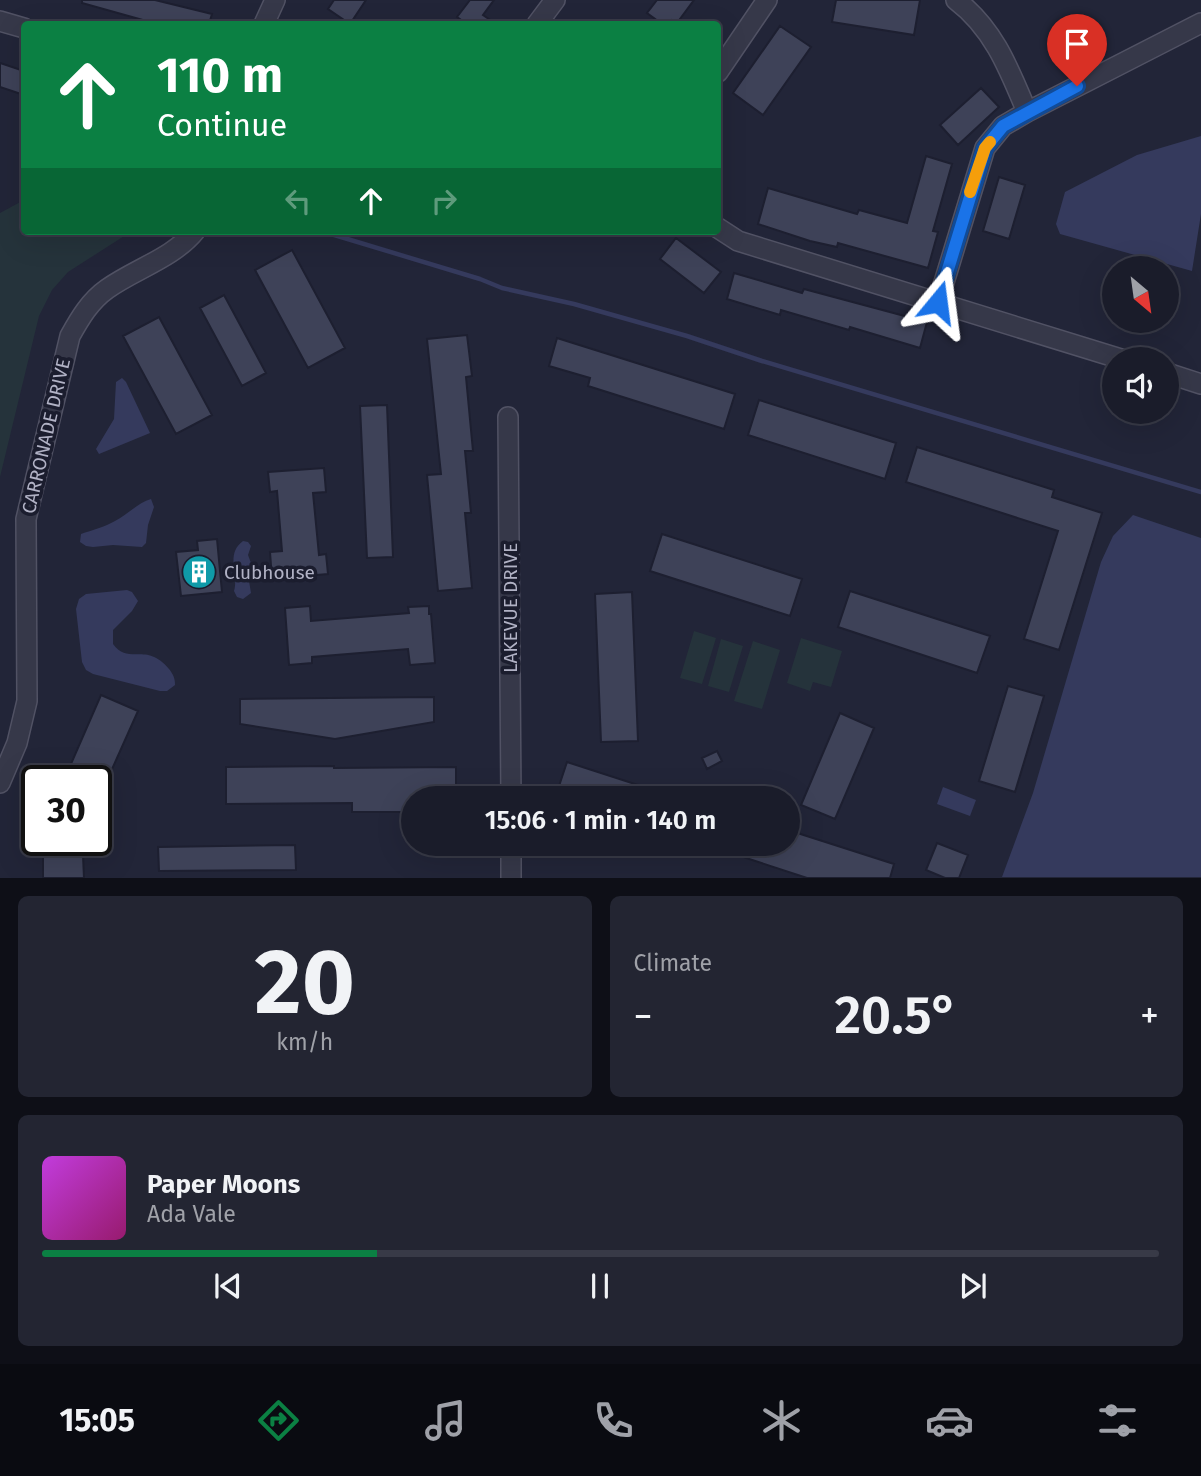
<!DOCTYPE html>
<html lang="en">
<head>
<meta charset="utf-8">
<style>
  body { margin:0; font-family:"Fira Sans",sans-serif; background:#232532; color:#f1f3f6; height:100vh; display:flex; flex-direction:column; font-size:26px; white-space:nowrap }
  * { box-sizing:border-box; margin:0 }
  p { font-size:23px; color:#9fa1a8 }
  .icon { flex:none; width:38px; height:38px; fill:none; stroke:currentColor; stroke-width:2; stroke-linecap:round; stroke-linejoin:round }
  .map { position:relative; height:878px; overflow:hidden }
  .drawer { display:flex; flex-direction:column; gap:18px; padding:18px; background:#0e0f17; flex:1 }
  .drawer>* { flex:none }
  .guide { position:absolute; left:21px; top:21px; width:700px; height:214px; border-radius:7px; box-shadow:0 7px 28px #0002,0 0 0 2px #383a47; background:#0b8043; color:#fff; overflow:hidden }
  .needle { width:46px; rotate:151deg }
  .controls { position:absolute; left:1102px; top:256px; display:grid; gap:14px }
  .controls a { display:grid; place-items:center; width:77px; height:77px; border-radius:50%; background:#1a1c2a; box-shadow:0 7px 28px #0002,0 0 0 2px #383a47; font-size:35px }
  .speed { position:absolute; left:21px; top:765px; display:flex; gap:14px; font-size:35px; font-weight:700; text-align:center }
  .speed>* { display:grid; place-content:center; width:91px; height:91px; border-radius:50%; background:#1a1c2a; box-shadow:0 7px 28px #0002,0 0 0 2px #383a47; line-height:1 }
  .speed .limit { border:4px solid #111; border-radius:10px; background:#fff; color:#111 }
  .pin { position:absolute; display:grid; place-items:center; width:60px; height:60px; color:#fff; margin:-72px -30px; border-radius:50% 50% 50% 0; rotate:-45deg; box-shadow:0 0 7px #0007 }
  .pin .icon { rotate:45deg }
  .me { position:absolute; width:77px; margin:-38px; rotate:16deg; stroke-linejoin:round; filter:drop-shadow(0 0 5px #0008) }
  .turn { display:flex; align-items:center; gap:24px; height:147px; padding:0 21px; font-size:32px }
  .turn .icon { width:91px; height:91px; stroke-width:2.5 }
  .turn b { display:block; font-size:49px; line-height:60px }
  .lanes { display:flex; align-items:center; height:66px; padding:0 21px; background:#0003; justify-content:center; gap:35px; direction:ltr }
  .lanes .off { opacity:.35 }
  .big { font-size:52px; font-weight:600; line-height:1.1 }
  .drawer .card { flex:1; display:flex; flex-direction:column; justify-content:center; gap:10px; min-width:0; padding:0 24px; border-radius:10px; background:#232532 }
  .drawer .dial { align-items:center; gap:0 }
  .dial b { font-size:91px; line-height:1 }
  .song { display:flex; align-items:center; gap:21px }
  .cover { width:84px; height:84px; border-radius:10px; background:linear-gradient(135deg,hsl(290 70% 55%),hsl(320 70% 35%)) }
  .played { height:7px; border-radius:4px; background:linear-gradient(90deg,#0b8043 30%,#383a47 30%) }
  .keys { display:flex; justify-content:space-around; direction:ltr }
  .heat { display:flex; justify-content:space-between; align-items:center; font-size:38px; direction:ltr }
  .drawer .tiles { flex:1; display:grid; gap:18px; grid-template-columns:1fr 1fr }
  .card:last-child { grid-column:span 2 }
  .trip { position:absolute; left:401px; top:786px; width:399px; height:70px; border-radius:35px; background:#1a1c2a; box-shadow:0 7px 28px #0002,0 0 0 2px #383a47; font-weight:600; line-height:70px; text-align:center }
  .tab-bar { display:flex; height:112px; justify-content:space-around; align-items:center; background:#0a0b11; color:#9fa1a8 }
  .tab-bar .icon { width:49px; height:49px }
  .tab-bar .selected { color:#0b8043 }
  .tab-bar b { font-size:32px; color:#f1f3f6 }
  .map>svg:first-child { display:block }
  .green { fill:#25333b }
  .water { fill:#353a5d }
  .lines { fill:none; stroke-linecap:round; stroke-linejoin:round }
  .stream { stroke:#353a5d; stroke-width:4.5 }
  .building { fill:#3e4258; stroke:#1d1f30; stroke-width:2 }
  .minor-casing { stroke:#515264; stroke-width:22 }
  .minor { stroke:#363849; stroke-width:19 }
  .route-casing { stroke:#114b97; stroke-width:18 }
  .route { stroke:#1a73e8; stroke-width:12 }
  .slow { stroke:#f59e0b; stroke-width:12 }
  .labels { text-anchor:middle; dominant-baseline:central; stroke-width:7; stroke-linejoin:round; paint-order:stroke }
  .street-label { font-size:19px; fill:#b1b2c5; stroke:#1b1d2e }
  .poi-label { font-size:19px; fill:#b1b2c5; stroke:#1b1d2e; text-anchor:start }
</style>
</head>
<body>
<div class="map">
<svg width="1201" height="878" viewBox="0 0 1201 878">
  <rect width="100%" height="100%" fill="#222538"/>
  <path class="green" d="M24 200V231H132L68 272 52 290 39 316 0 477V213Z
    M694 631 716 638 702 684 680 678Z
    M801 638 842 651 831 687 813 682 810 691 787 683Z
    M721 639 743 646 729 692 708 686Z
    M753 641 780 650 762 709 734 701Z"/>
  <path class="water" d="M1201 136V214L1192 271 1060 234 1056 224 1065 192 1137 155Z
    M122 378 126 382 150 433 99 454 96 449 114 419 116 382Z
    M151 499 154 507 148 525 146 543 142 547 113 545 93 547 86 546 80 542 81 534C92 530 105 527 115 521 127 515 139 502 151 499Z
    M1133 515 1201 538V877H1002L1033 793 1101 562 1113 536Z
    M243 541 248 542 251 546 248 555 251 563 249 581 251 593 243 599 237 597 234 591C239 575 225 554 243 541Z
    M127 590 132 592 138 601 132 611 113 630V644C129 666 146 641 169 669 173 674 175 678 175 685L167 691H160L93 674 86 670 82 662 76 609 79 599 86 594Z
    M943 787 976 800 970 816 937 804Z"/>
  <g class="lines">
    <path class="stream" d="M321 231 480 279 502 288 574 304 687 336 762 361 1201 492"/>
  </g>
  <path class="building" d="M82 0H155L212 14 209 24H157L82 3Z
    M334 0H366L350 24 328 9Z
    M470 0H494L483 15 496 24H467L457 17Z
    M657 0H694L677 23 672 20 669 24H662L647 13Z
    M836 0H920L914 35 832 22Z
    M780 26 811 47 763 115 733 93Z
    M0 63 24 71V95L0 87Z
    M981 88 999 107 958 145 940 125Z
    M926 156 952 164 933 231 938 232 928 268 838 243 837 247 810 241 758 224 768 188 857 214 859 210 907 223Z
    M999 177 1025 185 1009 239 983 231Z
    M676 238 721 272 704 293 660 259Z
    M292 250 345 348 308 368 255 270Z
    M734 273 802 293 804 289 927 322 920 348 850 327 849 330 781 310 780 315 727 299Z
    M224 295 266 373 242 386 200 308Z
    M159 317 212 415 176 434 123 336Z
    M467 335 472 376 466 377 473 451H465L471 513H465L472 588 438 591 427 475 441 474 427 339Z
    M557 338 735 394 724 429 588 386 590 378 549 366Z
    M759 400 896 443 885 479 748 435Z
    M387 405 393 557 367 558 360 406Z
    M917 447 1054 490 1052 497 1102 513 1059 650 1024 639 1058 531 906 482Z
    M324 468 326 492 313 493 319 555 326 554 328 574 272 579 270 552 282 551 277 491 270 492 268 472Z
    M662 534 802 579 790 616 650 571Z
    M217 539 222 592 181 596 176 552 198 550 197 541Z
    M850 591 990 636 977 673 838 627Z
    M632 592 638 741 601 742 595 594Z
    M310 606 311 621 409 613 408 607 429 606V614H431L435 663 410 665 408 649 312 657V663L289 665 285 608Z
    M1008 686 1044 696 1015 792 979 781Z
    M101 695 138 711 96 805V780H64Z
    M434 697V722L335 739 240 724V699Z
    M840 713 874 728 835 819 801 805Z
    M717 751 722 761 707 769 702 758Z
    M567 762 672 796V798H555Z
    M334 766V768L456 767V798H413V812H352V803L226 804V767Z
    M788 830 894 864 890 878H807L743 857 748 844H788Z
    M937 843 968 855 959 878H945L926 870Z
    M295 845 296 870 159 871 158 847Z
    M43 855H83L84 878H43Z"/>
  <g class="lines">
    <g class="minor-casing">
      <path id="minor" d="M956 0C994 29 1009 69 1027 112
        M0 21 24 28
        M264 24 275 0
        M537 24 555 0
        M718 72 767 0
        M718 228 738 241 1121 359
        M938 302 985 148 1003 126 1027 112 1201 23
        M1167 373 1201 384
        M508 417 511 798
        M0 783 17 743 27 701 26 519 70 336C80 318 90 301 107 289 135 269 173 258 195 231
        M511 844V878"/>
    </g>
    <use href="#minor" class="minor"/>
  </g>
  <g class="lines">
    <g class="route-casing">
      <path id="route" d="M938 302 985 148 1003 126 1077 86"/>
    </g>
    <use href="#route" class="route"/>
    <path class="slow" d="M970 192 985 148 990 142"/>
  </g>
  <defs>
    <g id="building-disc" transform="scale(1.75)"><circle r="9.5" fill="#0f9aa8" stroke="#1b1d2e"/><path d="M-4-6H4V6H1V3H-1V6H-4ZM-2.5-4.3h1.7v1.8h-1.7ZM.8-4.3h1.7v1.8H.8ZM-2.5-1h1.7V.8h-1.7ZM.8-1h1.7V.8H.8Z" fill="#fff"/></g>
  </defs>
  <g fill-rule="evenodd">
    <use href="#building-disc" x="199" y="572"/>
  </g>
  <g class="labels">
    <g class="street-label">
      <text transform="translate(46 436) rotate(-77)">CARRONADE DRIVE</text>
      <text transform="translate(510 608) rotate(-90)">LAKEVUE DRIVE</text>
    </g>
    <g class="poi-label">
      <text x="224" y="572">Clubhouse</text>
    </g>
  </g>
</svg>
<div class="controls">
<a><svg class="needle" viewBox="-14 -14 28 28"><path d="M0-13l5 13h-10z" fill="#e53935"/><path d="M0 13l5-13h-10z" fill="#9fa1a8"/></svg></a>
<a><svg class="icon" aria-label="sound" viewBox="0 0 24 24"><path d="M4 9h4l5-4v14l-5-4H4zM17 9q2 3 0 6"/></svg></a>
</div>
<div class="speed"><div class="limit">30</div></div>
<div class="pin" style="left:1077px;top:86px;background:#d93025"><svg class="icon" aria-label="arrive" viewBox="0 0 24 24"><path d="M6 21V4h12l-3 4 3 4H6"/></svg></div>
<svg class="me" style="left:938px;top:302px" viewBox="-20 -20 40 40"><path d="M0-17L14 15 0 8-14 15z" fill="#1a73e8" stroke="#fff" stroke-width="4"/></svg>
<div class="trip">15:06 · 1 min · 140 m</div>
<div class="guide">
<div class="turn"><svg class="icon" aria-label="ahead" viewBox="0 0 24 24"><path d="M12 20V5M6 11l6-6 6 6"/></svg><div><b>110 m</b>Continue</div></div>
<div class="lanes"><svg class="icon off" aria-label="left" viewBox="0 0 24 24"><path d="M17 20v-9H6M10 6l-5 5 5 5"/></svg><svg class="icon" aria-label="ahead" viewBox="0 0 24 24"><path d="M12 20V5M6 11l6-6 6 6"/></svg><svg class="icon off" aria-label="right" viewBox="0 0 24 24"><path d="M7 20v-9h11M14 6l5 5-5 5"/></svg></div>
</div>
</div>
<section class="drawer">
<div class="tiles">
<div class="card dial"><b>20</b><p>km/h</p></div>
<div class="card"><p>Climate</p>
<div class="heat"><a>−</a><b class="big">20.5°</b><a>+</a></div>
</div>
<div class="card">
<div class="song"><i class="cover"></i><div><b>Paper Moons</b><p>Ada Vale</p></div></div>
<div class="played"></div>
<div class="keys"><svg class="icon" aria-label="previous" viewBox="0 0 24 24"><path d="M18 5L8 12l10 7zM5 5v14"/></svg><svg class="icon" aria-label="pause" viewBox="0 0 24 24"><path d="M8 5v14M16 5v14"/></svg><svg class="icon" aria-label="next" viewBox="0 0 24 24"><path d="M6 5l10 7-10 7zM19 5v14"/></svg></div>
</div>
</div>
</section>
<nav class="tab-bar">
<b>15:05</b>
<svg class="icon selected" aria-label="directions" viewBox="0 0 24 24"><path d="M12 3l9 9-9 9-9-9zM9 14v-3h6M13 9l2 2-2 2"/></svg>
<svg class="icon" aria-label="music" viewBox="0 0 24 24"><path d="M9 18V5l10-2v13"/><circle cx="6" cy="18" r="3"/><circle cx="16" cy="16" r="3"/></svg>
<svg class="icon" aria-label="phone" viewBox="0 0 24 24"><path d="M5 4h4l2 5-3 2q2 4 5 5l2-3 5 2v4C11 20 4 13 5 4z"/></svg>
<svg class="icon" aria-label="climate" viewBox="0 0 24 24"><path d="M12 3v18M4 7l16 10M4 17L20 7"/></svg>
<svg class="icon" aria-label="car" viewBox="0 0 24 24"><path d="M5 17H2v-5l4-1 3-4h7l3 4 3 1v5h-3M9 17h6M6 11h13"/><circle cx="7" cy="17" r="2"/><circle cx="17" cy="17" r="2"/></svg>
<svg class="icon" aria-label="filters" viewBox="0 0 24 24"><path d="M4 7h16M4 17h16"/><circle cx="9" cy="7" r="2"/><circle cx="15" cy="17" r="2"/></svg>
</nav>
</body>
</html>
